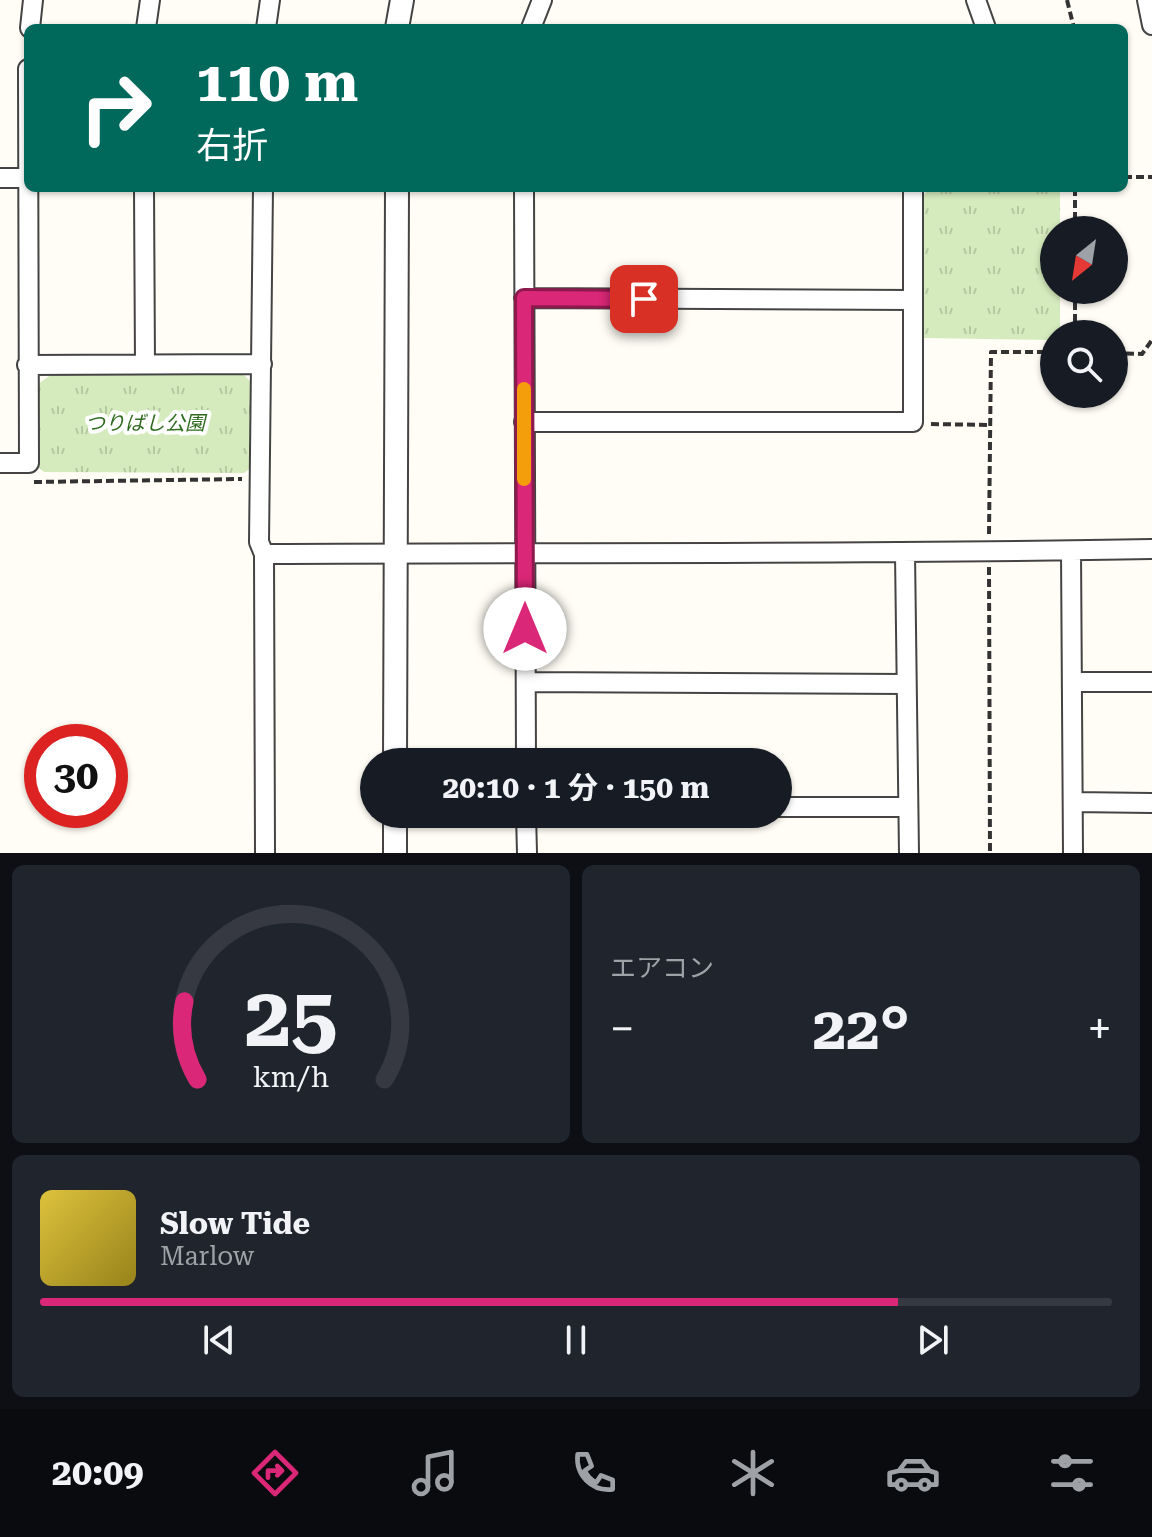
<!DOCTYPE html>
<html lang="ja">
<head>
<meta charset="utf-8">
<style>
  body { margin:0; font-family:"Roboto Serif","Noto Sans JP",serif; background:#20242c; color:#f1f3f6; height:100vh; display:flex; flex-direction:column; font-size:30px; white-space:nowrap }
  * { box-sizing:border-box; margin:0 }
  p { font-size:26px; color:#9ea1a6 }
  .icon { flex:none; width:44px; height:44px; fill:none; stroke:currentColor; stroke-width:2; stroke-linecap:round; stroke-linejoin:round }
  .map { position:relative; height:853px; overflow:hidden }
  .sheet { display:flex; flex-direction:column; gap:12px; padding:12px; background:#0d0f14; flex:1 }
  .sheet>* { flex:none }
  .top-card { position:absolute; left:24px; top:24px; width:1104px; height:168px; border-radius:12px; box-shadow:0 2px 6px #0004; background:#00695c; color:#fff; overflow:hidden }
  .needle { width:52px; rotate:210deg }
  .fabs { position:absolute; left:1040px; top:216px; display:grid; gap:16px }
  .fabs a { display:grid; place-items:center; width:88px; height:88px; border-radius:50%; background:#171b24; box-shadow:0 2px 6px #0004; font-size:40px }
  .speed { position:absolute; left:24px; top:724px; display:flex; gap:16px; font-size:40px; font-weight:700; text-align:center }
  .speed>* { display:grid; place-content:center; width:104px; height:104px; border-radius:50%; background:#171b24; box-shadow:0 2px 6px #0004; line-height:1 }
  .speed .limit { border:12px solid #d22; background:#fff; color:#111 }
  .pin { position:absolute; display:grid; place-items:center; width:68px; height:68px; color:#fff; margin:-34px; border-radius:16px; box-shadow:0 4px 12px #0006 }
  .me { position:absolute; width:88px; margin:-44px; rotate:0deg; stroke-linejoin:round; filter:drop-shadow(0 0 6px #0008) }
  .turn { display:flex; align-items:center; gap:28px; height:168px; padding:0 40px; font-size:36px }
  .turn .icon { width:104px; height:104px; stroke-width:2.5 }
  .turn b { display:block; font-size:56px; line-height:68px }
  .big { font-size:60px; font-weight:700; line-height:1.1 }
  .sheet .card { flex:1; display:flex; flex-direction:column; justify-content:center; gap:12px; min-width:0; padding:0 28px; border-radius:12px; background:#20242c }
  .sheet .dial { align-items:center; gap:0 }
  .dial svg { height:208px; overflow:visible; fill:none; stroke:#363941; stroke-width:7; stroke-linecap:round; text-anchor:middle }
  .dial text { fill:#f1f3f6; stroke:none }
  .song { display:flex; align-items:center; gap:24px }
  .cover { width:96px; height:96px; border-radius:12px; background:linear-gradient(135deg,hsl(50 70% 55%),hsl(50 70% 35%)) }
  .played { height:8px; border-radius:4px; background:linear-gradient(90deg,#db2777 80%,#363941 80%) }
  .keys { display:flex; justify-content:space-around; direction:ltr }
  .heat { display:flex; justify-content:space-between; align-items:center; font-size:44px; direction:ltr }
  .sheet .tiles { flex:1; display:grid; gap:12px; grid-template-columns:1fr 1fr }
  .card:last-child { grid-column:span 2 }
  .trip { position:absolute; left:360px; top:748px; width:432px; height:80px; border-radius:40px; background:#171b24; box-shadow:0 2px 6px #0004; font-weight:700; line-height:80px; text-align:center }
  .tab-bar { display:flex; height:128px; justify-content:space-around; align-items:center; background:#090b0e; color:#9ea1a6 }
  .tab-bar .icon { width:56px; height:56px }
  .tab-bar .selected { color:#db2777 }
  .tab-bar b { font-size:36px; color:#f1f3f6 }
  .map>svg:first-child { display:block }
  .park { fill:url(#park-tufts) }
  .lines { fill:none; stroke-linecap:round; stroke-linejoin:round }
  .minor-casing { stroke:#444; stroke-width:22 }
  .tertiary-casing { stroke:#444; stroke-width:26 }
  .path { stroke:#333; stroke-width:4; stroke-dasharray:8 4; stroke-linecap:butt }
  .minor { stroke:#fff; stroke-width:18 }
  .tertiary { stroke:#fff; stroke-width:22 }
  .route-casing { stroke:#8e194d; stroke-width:20 }
  .route { stroke:#db2777; stroke-width:14 }
  .slow { stroke:#f59e0b; stroke-width:14 }
  .labels { text-anchor:middle; dominant-baseline:central; stroke-width:8; stroke-linejoin:round; paint-order:stroke }
  .park-label { font-size:20px; font-style:italic; fill:#2f6b1f; stroke:#fff }
</style>
</head>
<body>
<div class="map">
<svg width="1152" height="853" viewBox="0 0 1152 853">
  <defs>
    <pattern id="park-tufts" width="24" height="20" patternUnits="userSpaceOnUse" patternTransform="scale(2)"><rect width="24" height="20" fill="#d5ebbd"/><path d="M3 7l-1-3M5 7V3M7 7l1-3M15 17l-1-3M17 17v-4M19 17l1-3" fill="none" stroke="#b6c8a1"/></pattern>
  </defs>
  <rect width="100%" height="100%" fill="#fffdf5"/>
  <path class="park" d="M930 188 1060 189V230H1054V290H1060V329L1052 340 924 338 923 196Z
    M52 374H243L254 385 252 467 244 473 44 472 37 466 38 384Z"/>
  <g class="lines">
    <g class="minor-casing">
      <path id="minor" d="M976 0 986 28
        M1147 0 1152 25
        M30 28 33 0
        M146 28 150 0
        M266 28 270 0
        M531 28 542 0
        M0 178H28
        M144 188 145 364
        M263 188 259 542 264 554 265 853
        M524 188 526 762
        M524 298 913 300
        M27 365 262 364
        M524 422H913V188
        M0 463H29L28 69
        M1071 551 1073 853
        M264 554C560 552 856 555 1152 549
        M905 554 909 853
        M526 682 906 684
        M1072 682H1152
        M1073 802 1152 803
        M778 807H908
        M526 814 527 853"/>
    </g>
    <g class="tertiary-casing">
      <path id="tertiary" d="M397 28 402 0
        M395 762 397 188
        M395 814V853"/>
    </g>
    <path class="path" d="M1067 0 1074 28
      M1124 177H1152
      M1075 188V230
      M1075 290V334
      M1114 353 1142 354 1152 340
      M931 424 990 425
      M34 482 242 479
      M989 534 991 352H1054
      M989 567 990 853"/>
    <use href="#minor" class="minor"/>
    <use href="#tertiary" class="tertiary"/>
  </g>
  <g class="lines">
    <g class="route-casing">
      <path id="route" d="M525 629 524 298 644 299"/>
    </g>
    <use href="#route" class="route"/>
    <path class="slow" d="M524 389V479"/>
  </g>
  <g class="labels">
    <g class="park-label">
      <text x="145" y="423">つりばし公園</text>
    </g>
  </g>
</svg>
<div class="fabs">
<a><svg class="needle" viewBox="-14 -14 28 28"><path d="M0-13l5 13h-10z" fill="#e53935"/><path d="M0 13l5-13h-10z" fill="#9ea1a6"/></svg></a>
<a><svg class="icon" aria-label="search" viewBox="0 0 24 24"><circle cx="10" cy="10" r="6"/><path d="M15 15l6 6"/></svg></a>
</div>
<div class="speed"><div class="limit">30</div></div>
<div class="pin" style="left:644px;top:299px;background:#d93025"><svg class="icon" aria-label="arrive" viewBox="0 0 24 24"><path d="M6 21V4h12l-3 4 3 4H6"/></svg></div>
<svg class="me" style="left:525px;top:629px" viewBox="-20 -20 40 40"><circle r="19" fill="#fff"/><path d="M0-13L10 11 0 6-10 11z" fill="#db2777"/></svg>
<div class="trip">20:10 · 1 分 · 150 m</div>
<div class="top-card">
<div class="turn"><svg class="icon" aria-label="right" viewBox="0 0 24 24"><path d="M7 20v-9h11M14 6l5 5-5 5"/></svg><div><b>110 m</b>右折</div></div>
</div>
</div>
<section class="sheet">
<div class="tiles">
<div class="card dial"><svg viewBox="0 0 100 80">
<path d="M14 69A42 42 0 1 1 86 69"/>
<path d="M14 69A42 42 0 0 1 9 39" stroke="#db2777"/>
<text x="50" y="56" font-size="32" font-weight="700">25</text>
<text x="50" y="72" font-size="11">km/h</text>
</svg></div>
<div class="card"><p>エアコン</p>
<div class="heat"><a>−</a><b class="big">22°</b><a>+</a></div>
</div>
<div class="card">
<div class="song"><i class="cover"></i><div><b>Slow Tide</b><p>Marlow</p></div></div>
<div class="played"></div>
<div class="keys"><svg class="icon" aria-label="previous" viewBox="0 0 24 24"><path d="M18 5L8 12l10 7zM5 5v14"/></svg><svg class="icon" aria-label="pause" viewBox="0 0 24 24"><path d="M8 5v14M16 5v14"/></svg><svg class="icon" aria-label="next" viewBox="0 0 24 24"><path d="M6 5l10 7-10 7zM19 5v14"/></svg></div>
</div>
</div>
</section>
<nav class="tab-bar">
<b>20:09</b>
<svg class="icon selected" aria-label="directions" viewBox="0 0 24 24"><path d="M12 3l9 9-9 9-9-9zM9 14v-3h6M13 9l2 2-2 2"/></svg>
<svg class="icon" aria-label="music" viewBox="0 0 24 24"><path d="M9 18V5l10-2v13"/><circle cx="6" cy="18" r="3"/><circle cx="16" cy="16" r="3"/></svg>
<svg class="icon" aria-label="phone" viewBox="0 0 24 24"><path d="M5 4h4l2 5-3 2q2 4 5 5l2-3 5 2v4C11 20 4 13 5 4z"/></svg>
<svg class="icon" aria-label="climate" viewBox="0 0 24 24"><path d="M12 3v18M4 7l16 10M4 17L20 7"/></svg>
<svg class="icon" aria-label="car" viewBox="0 0 24 24"><path d="M5 17H2v-5l4-1 3-4h7l3 4 3 1v5h-3M9 17h6M6 11h13"/><circle cx="7" cy="17" r="2"/><circle cx="17" cy="17" r="2"/></svg>
<svg class="icon" aria-label="filters" viewBox="0 0 24 24"><path d="M4 7h16M4 17h16"/><circle cx="9" cy="7" r="2"/><circle cx="15" cy="17" r="2"/></svg>
</nav>
</body>
</html>
